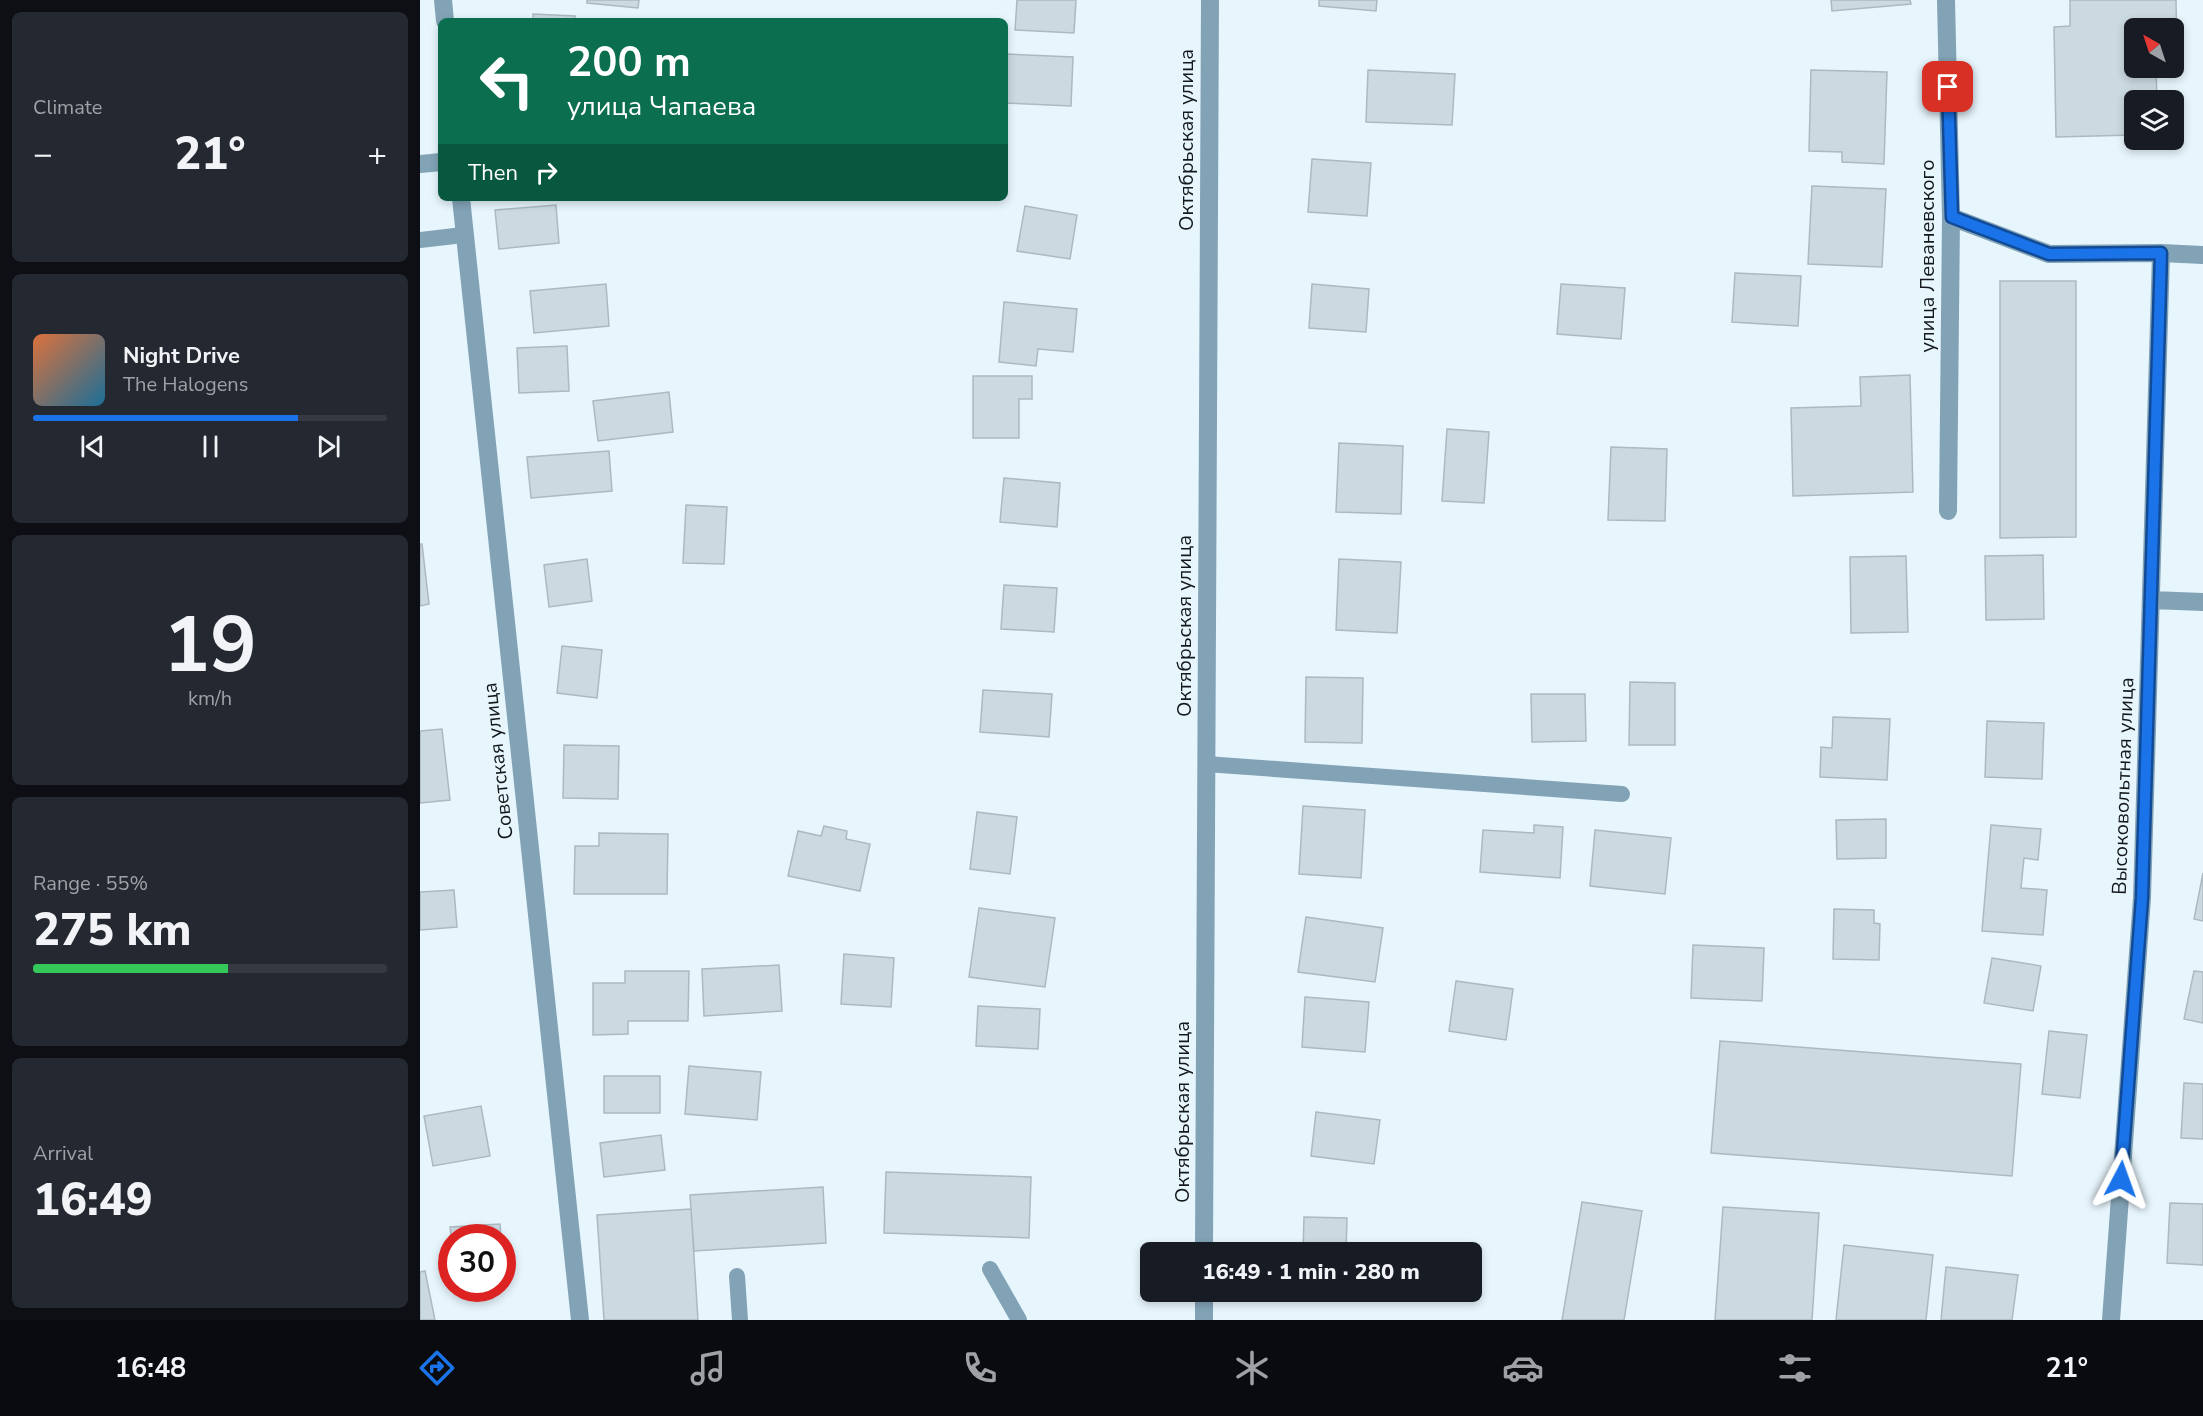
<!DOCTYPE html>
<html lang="en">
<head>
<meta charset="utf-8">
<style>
  body { margin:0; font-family:"Nunito Sans",sans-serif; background:#242831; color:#f1f3f6; height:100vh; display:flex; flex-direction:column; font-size:22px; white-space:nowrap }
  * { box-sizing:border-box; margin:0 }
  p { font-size:20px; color:#9ea1a6 }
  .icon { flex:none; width:33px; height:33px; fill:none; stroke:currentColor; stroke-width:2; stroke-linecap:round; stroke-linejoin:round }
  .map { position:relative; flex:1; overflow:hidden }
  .sheet { display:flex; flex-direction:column; gap:12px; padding:12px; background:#0d0f14; width:420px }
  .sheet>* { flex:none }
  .hud { position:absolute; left:18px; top:18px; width:570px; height:183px; border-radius:9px; box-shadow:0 3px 9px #0003; background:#0b6e4f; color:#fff; overflow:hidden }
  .needle { width:39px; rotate:321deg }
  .buttons { position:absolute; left:1704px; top:18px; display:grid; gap:12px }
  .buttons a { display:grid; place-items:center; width:60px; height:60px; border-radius:9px; background:#171b24; box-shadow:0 3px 9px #0003; font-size:30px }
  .speed { position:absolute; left:18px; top:1224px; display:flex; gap:12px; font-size:30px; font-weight:700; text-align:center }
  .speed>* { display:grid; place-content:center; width:78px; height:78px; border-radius:50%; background:#171b24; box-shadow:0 3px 9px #0003; line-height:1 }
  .speed .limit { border:9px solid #d22; background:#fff; color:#111 }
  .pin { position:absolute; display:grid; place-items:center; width:51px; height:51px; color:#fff; margin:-26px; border-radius:12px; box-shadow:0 3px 9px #0006 }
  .me { position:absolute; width:66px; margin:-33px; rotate:4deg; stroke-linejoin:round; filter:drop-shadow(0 0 4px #0008) }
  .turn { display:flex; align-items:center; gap:21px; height:126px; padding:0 30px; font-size:27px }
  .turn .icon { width:78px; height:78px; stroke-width:2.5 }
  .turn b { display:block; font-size:42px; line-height:51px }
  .then { display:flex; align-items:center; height:57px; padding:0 30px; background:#0003; gap:12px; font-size:22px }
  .big { font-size:45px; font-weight:800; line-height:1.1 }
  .sheet .card { flex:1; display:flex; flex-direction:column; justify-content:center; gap:9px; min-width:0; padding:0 21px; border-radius:9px; background:#242831 }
  .sheet .dial { align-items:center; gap:0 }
  .dial b { font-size:78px; line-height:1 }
  .song { display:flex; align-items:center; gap:18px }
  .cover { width:72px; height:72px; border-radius:9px; background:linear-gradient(135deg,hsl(20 70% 55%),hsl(200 70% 35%)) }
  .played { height:6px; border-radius:3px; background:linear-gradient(90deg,#1a73e8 75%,#363941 75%) }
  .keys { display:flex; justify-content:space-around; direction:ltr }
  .heat { display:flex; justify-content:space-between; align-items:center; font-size:33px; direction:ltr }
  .charge { height:9px; border-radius:4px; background:linear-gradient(90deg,#34c759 55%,#363941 0) }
  .trip { position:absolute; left:720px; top:1242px; width:342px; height:60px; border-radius:9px; background:#171b24; box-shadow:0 3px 9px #0003; font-weight:800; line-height:60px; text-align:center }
  .dock { display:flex; height:96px; justify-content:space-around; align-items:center; background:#090b0e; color:#9ea1a6 }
  .dock .icon { width:42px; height:42px }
  .dock .current { color:#1a73e8 }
  .dock b { font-size:27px; color:#f1f3f6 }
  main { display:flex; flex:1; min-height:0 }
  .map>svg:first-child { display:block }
  .building { fill:#cbd9e1; stroke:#acb9c1; stroke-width:1.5 }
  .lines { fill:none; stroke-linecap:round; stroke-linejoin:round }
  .lane { stroke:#82a3b6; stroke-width:16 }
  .street { stroke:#82a3b6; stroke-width:18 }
  .route-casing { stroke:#114b97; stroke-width:15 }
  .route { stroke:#1a73e8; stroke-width:10 }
  .labels { text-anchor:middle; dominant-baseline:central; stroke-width:4.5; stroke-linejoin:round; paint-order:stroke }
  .street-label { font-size:20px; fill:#13181b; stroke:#e7f5fd }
</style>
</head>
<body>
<main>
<section class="sheet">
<div class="card"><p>Climate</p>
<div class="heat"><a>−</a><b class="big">21°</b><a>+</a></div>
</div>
<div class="card">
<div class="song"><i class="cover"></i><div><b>Night Drive</b><p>The Halogens</p></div></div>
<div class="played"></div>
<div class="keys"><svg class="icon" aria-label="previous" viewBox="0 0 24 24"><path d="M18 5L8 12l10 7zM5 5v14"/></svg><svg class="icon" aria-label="pause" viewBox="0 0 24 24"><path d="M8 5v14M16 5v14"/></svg><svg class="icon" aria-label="next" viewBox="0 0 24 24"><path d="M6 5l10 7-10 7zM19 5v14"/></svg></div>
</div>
<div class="card dial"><b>19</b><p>km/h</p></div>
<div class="card"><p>Range · 55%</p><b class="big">275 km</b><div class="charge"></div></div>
<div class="card"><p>Arrival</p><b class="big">16:49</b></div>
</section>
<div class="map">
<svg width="1783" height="1320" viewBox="0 0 1783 1320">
  <rect width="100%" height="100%" fill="#e7f5fd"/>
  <path class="building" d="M167 0H219L218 8 167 3Z
    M597 0H656L654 33 595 30Z
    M899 0H957L956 11 899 6Z
    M1411 0H1490L1491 4 1412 11Z
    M1650 0H1756L1757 58H1754V28H1714V68H1736L1737 100H1714V135L1636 137 1634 27 1650 26Z
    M113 14 155 16V21H113Z
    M585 54 653 57 651 106 585 103Z
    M948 70 1035 74 1032 125 946 122Z
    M1391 70 1467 72 1464 164 1422 162V152L1389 151Z
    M892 159 951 163 947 216 888 212Z
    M1392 186 1466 189 1462 267 1388 264Z
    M136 205 139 243 79 249 75 210Z
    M605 206 657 215 650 259 597 251Z
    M1315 273 1381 276 1378 326 1312 322Z
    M1580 281H1656V537L1580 538Z
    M186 284 189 326 114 333 110 291Z
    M892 284 949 289 946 332 889 328Z
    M1141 284 1205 288 1201 339 1137 334Z
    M584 302 657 309 653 352 618 349 616 366 579 362Z
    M147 346 149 391 99 393 97 348Z
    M1490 375 1493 492 1373 496 1371 408 1441 406 1440 377Z
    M553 376H612V399H599V438H553Z
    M249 392 253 432 178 441 173 401Z
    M1027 429 1069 432 1064 503 1022 501Z
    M919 443 983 446 981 514 916 512Z
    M1191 447 1247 449 1245 521 1188 520Z
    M189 451 192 491 111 498 107 457Z
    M584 478 640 483 637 527 580 522Z
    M266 505 307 507 304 564 263 563Z
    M0 544H2L9 604 0 606Z
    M1623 555 1624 619 1566 620 1565 556Z
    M1486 556 1488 632 1431 633 1430 557Z
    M167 559 172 601 129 607 124 565Z
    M919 559 981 562 977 633 916 630Z
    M584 585 637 588 634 632 581 629Z
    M142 646 182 650 177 698 137 693Z
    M886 677 943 678 942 743 885 742Z
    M1210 682 1255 683V745H1209Z
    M563 690 632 694 629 737 560 732Z
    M1111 694H1165L1166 741 1112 742Z
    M1413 717 1470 719 1467 780 1400 777 1401 747 1412 748Z
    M1567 721 1624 723 1622 779 1565 777Z
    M22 729 30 800 0 803V731Z
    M144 745 199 746 198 799 143 798Z
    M883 806 945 810 941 878 879 874Z
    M557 812 597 817 590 874 550 869Z
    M1466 819V858L1417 859 1416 820Z
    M1114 825 1143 827 1140 878 1060 872 1063 830 1114 833Z
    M1571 825 1621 829 1618 860 1604 858 1601 888 1627 890 1623 935 1562 931Z
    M404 826 427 831 426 839 450 844 440 891 368 876 378 831 401 836Z
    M1175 830 1251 838 1245 894 1170 886Z
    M179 833 248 834 247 894H154L155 846H179Z
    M1783 873V921L1774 919Z
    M34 890 37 927 0 930V892Z
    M559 908 635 918 625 987 549 977Z
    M1414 909 1454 910V923L1460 924 1459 960 1413 959Z
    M886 917 963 928 955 982 878 972Z
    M1273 945 1344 948 1342 1001 1271 998Z
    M424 954 474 958 471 1007 421 1004Z
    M1572 958 1621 966 1613 1011 1564 1003Z
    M359 965 362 1011 284 1016 282 969Z
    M205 971H269L268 1021H208V1034L173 1035V983H205Z
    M1774 971 1783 972V1023L1764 1019Z
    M1036 981 1093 989 1086 1040 1029 1031Z
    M885 997 949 1002 945 1052 882 1047Z
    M558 1006 620 1009 618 1049 556 1046Z
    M1629 1031 1667 1035 1660 1098 1622 1094Z
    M1300 1041 1601 1064 1592 1176 1291 1153Z
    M269 1066 341 1072 337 1120 265 1114Z
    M184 1076H240V1113H184Z
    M1764 1083 1783 1084V1139L1761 1138Z
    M61 1106 70 1156 13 1166 4 1116Z
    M896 1112 960 1120 954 1164 891 1156Z
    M241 1135 245 1170 184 1177 180 1143Z
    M466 1172 611 1177 609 1238 464 1233Z
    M403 1187 406 1243 274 1251 270 1195Z
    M1162 1202 1222 1211 1204 1320H1142Z
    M1750 1203 1783 1204V1265L1747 1263Z
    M1303 1207 1399 1213 1392 1320H1295Z
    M271 1209 278 1320H184L177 1215Z
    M884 1217 927 1218 926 1252H883Z
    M80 1224 81 1238H32V1242L30 1227Z
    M1424 1245 1513 1255 1506 1320H1416Z
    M1526 1267 1598 1275 1592 1320H1521Z
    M5 1271 15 1320H0V1272Z"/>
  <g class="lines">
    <path class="lane" d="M0 240 43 235
      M786 764 1202 794
      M570 1269 599 1320
      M317 1276 320 1320"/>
    <path class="street" d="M23 0 25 21
      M1526 0 1531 217 1528 511
      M0 164 21 162
      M41 198 160 1320
      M1531 217 1629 254 1741 253 1783 255
      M1731 600 1783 602
      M784 1252 790 0
      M784 1320V1292
      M1691 1320 1722 898 1741 253"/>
  </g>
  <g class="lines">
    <g class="route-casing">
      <path id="route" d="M1528 87 1532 217 1629 254 1741 253 1722 898 1701 1179"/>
    </g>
    <use href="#route" class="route"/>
  </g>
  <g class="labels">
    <g class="street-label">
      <text transform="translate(766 140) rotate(-90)">Октябрьская улица</text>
      <text transform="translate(1507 256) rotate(-90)">улица Леваневского</text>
      <text transform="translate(764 626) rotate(-90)">Октябрьская улица</text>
      <text transform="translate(78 761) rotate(-96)">Советская улица</text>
      <text transform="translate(1703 786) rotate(-88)">Высоковольтная улица</text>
      <text transform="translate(762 1112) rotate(-90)">Октябрьская улица</text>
    </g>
  </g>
</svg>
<div class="buttons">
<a><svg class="needle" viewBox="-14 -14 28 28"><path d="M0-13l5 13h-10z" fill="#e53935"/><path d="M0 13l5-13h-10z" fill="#9ea1a6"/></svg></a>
<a><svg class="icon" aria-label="layers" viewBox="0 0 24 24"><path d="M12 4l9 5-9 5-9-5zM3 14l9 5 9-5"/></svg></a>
</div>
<div class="speed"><div class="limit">30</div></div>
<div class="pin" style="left:1528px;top:87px;background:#d93025"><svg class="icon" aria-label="arrive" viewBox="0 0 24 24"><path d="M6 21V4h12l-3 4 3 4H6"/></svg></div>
<svg class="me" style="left:1701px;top:1179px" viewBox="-20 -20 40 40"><path d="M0-17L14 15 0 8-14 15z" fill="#1a73e8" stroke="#fff" stroke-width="4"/></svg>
<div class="trip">16:49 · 1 min · 280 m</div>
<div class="hud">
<div class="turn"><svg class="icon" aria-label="left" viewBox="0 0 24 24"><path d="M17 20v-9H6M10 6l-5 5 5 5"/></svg><div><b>200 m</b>улица Чапаева</div></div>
<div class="then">Then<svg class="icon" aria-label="right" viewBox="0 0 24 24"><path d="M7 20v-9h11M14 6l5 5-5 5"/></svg></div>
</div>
</div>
</main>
<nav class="dock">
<b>16:48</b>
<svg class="icon current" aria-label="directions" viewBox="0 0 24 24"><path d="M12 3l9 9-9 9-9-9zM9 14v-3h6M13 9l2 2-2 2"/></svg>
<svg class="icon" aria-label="music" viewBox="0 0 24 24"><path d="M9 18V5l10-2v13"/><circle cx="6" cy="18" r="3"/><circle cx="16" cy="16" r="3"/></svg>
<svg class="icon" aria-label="phone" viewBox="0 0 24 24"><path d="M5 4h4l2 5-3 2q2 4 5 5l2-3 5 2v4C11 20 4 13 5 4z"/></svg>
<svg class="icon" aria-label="climate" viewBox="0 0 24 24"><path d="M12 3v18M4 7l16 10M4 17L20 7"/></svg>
<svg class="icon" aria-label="car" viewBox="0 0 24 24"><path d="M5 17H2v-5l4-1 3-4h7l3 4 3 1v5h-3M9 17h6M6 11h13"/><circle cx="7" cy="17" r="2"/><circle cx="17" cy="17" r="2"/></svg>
<svg class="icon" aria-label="filters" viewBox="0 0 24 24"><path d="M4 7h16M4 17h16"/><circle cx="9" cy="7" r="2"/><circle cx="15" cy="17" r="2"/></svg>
<b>21°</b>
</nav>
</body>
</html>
